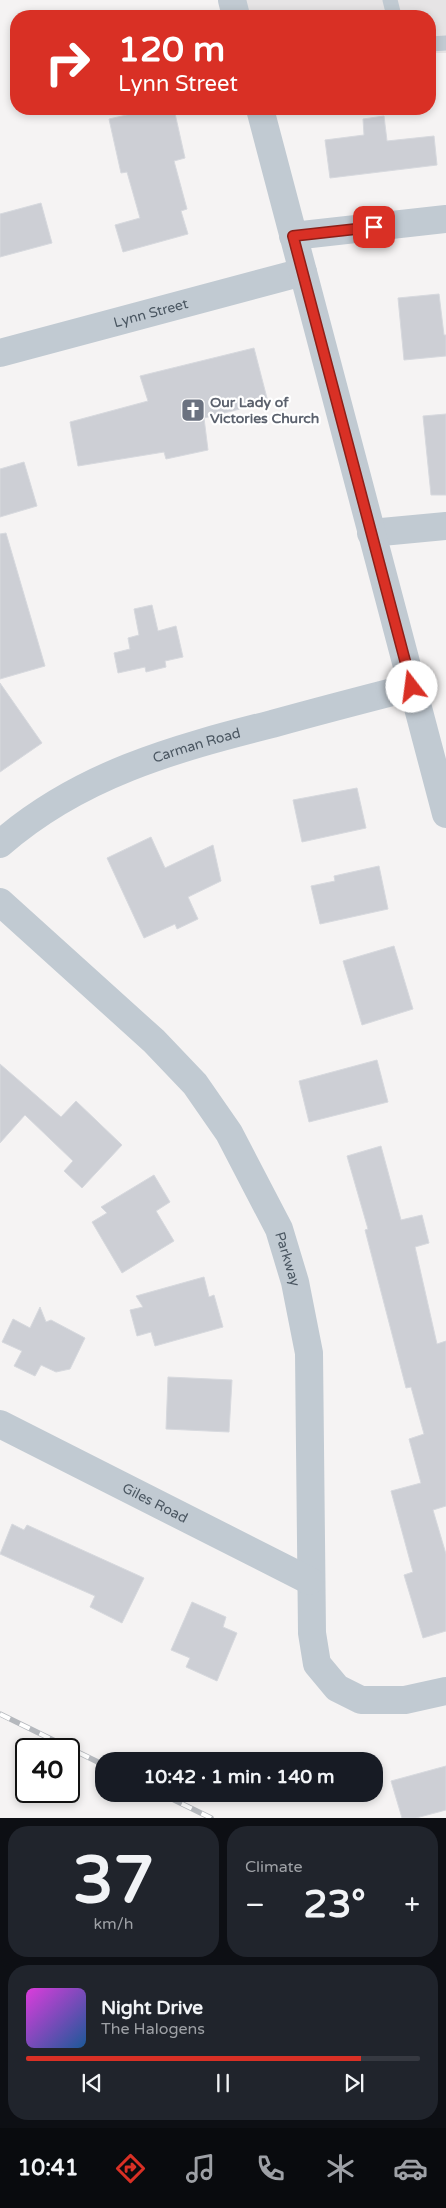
<!DOCTYPE html>
<html lang="en">
<head>
<meta charset="utf-8">
<style>
  body { margin:0; font-family:"Varela Round",sans-serif; background:#20242c; color:#f1f3f6; height:100vh; display:flex; flex-direction:column; font-size:19px; white-space:nowrap }
  * { box-sizing:border-box; margin:0 }
  p { font-size:16px; color:#9ea1a6 }
  .icon { flex:none; width:28px; height:28px; fill:none; stroke:currentColor; stroke-width:2; stroke-linecap:round; stroke-linejoin:round }
  .map { position:relative; height:1818px; overflow:hidden }
  .sheet { display:flex; flex-direction:column; gap:8px; padding:8px; background:#0d0f14; flex:1 }
  .sheet>* { flex:none }
  .banner { position:absolute; left:10px; top:10px; width:426px; height:105px; border-radius:20px; box-shadow:0 2px 8px #0003; background:#d93025; color:#fff; overflow:hidden }
  .speed { position:absolute; left:15px; top:1738px; display:flex; gap:10px; font-size:25px; font-weight:700; text-align:center }
  .speed>* { display:grid; place-content:center; width:65px; height:65px; border-radius:50%; background:#171b24; box-shadow:0 2px 8px #0003; line-height:1 }
  .speed .limit { border:2px solid #111; border-radius:8px; background:#fff; color:#111 }
  .pin { position:absolute; display:grid; place-items:center; width:42px; height:42px; color:#fff; margin:-21px; border-radius:10px; box-shadow:0 2px 8px #0006 }
  .me { position:absolute; width:55px; margin:-28px; rotate:345deg; stroke-linejoin:round; filter:drop-shadow(0 0 4px #0008) }
  .turn { display:flex; align-items:center; gap:18px; height:105px; padding:0 25px; font-size:22px }
  .turn .icon { width:65px; height:65px; stroke-width:2.5 }
  .turn b { display:block; font-size:35px; line-height:42px }
  .big { font-size:38px; font-weight:700; line-height:1.1 }
  .sheet .widget { flex:1; display:flex; flex-direction:column; justify-content:center; gap:8px; min-width:0; padding:0 18px; border-radius:20px; background:#20242c }
  .sheet .dial { align-items:center; gap:0 }
  .dial b { font-size:65px; line-height:1 }
  .song { display:flex; align-items:center; gap:15px }
  .cover { width:60px; height:60px; border-radius:8px; background:linear-gradient(135deg,hsl(300 70% 55%),hsl(210 70% 35%)) }
  .played { height:5px; border-radius:2px; background:linear-gradient(90deg,#d93025 85%,#363941 85%) }
  .keys { display:flex; justify-content:space-around; direction:ltr }
  .heat { display:flex; justify-content:space-between; align-items:center; font-size:28px; direction:ltr }
  .sheet .tiles { flex:1; display:grid; gap:8px; grid-template-columns:1fr 1fr }
  .widget:last-child { grid-column:span 2 }
  .trip { position:absolute; left:95px; top:1752px; width:288px; height:50px; border-radius:20px; background:#171b24; box-shadow:0 2px 8px #0003; font-weight:700; line-height:50px; text-align:center }
  .dock { display:flex; height:80px; justify-content:space-around; align-items:center; background:#090b0e; color:#9ea1a6 }
  .dock .icon { width:35px; height:35px }
  .dock .selected { color:#d93025 }
  .dock b { font-size:22px; color:#f1f3f6 }
  .map>svg:first-child { display:block }
  .education { fill:#e6e4e5 }
  .building { fill:#cdcfd5; stroke:#d7d9de }
  .lines { fill:none; stroke-linecap:round; stroke-linejoin:round }
  .service { stroke:#c1cad2; stroke-width:15 }
  .minor { stroke:#c1cad2; stroke-width:28 }
  .tertiary { stroke:#c1cad2; stroke-width:28 }
  .rail-casing { stroke:#b5b8bd; stroke-width:5.5 }
  .rail { stroke:#fff; stroke-width:4; stroke-dasharray:11; stroke-linecap:butt }
  .route-casing { stroke:#8d1f18; stroke-width:12 }
  .route { stroke:#d93025; stroke-width:9 }
  .labels { text-anchor:middle; dominant-baseline:central; stroke-width:4.5; stroke-linejoin:round; paint-order:stroke }
  .street-label { font-size:14px; fill:#4a5661; stroke:#fff }
  .worship-label { font-size:14px; font-weight:bold; fill:#5b616d; stroke:#fff; text-anchor:start }
</style>
</head>
<body>
<div class="map">
<svg width="446" height="1818" viewBox="0 0 446 1818">
  <rect width="100%" height="100%" fill="#f5f3f3"/>
  <path class="education" d="M232 0H446V53H430V16H236Z"/>
  <path class="building" d="M153 109H174L185 158 174 161 187 209 181 211 188 234 123 252 115 225 140 218 127 172 121 173 109 119Z
    M384 116 387 141 434 136 437 165 330 178 325 140 364 135 363 119Z
    M41 203 52 243 0 257V214Z
    M439 294 444 335H446V356L404 360 398 298Z
    M254 348 268 402 204 418 208 450 166 459 164 452 78 466 70 422 148 401 140 376Z
    M446 414V495H431L423 416Z
    M24 462 37 506 0 517V469Z
    M6 533 45 666 0 679V534Z
    M152 605 158 631 176 626 183 657 165 661 166 667 146 672 145 667 118 673 114 653 130 649 128 638 139 635 134 609Z
    M0 683 42 743 0 772Z
    M357 788 366 828 302 842 293 800Z
    M151 837 165 868 213 845 221 881 188 897 198 919 177 929 175 924 144 938 107 858Z
    M379 866 388 909 320 924 311 886 335 881 334 876Z
    M394 946 413 1009 362 1025 343 961Z
    M377 1060 388 1102 309 1122 299 1081Z
    M0 1064 61 1117 76 1101 122 1145 82 1188 64 1171 73 1161 25 1115 0 1143Z
    M381 1146 401 1220 422 1215 429 1243 415 1247 437 1344 446 1341V1506L433 1510 446 1554V1631L423 1638 404 1575 413 1572 391 1491 421 1483 409 1439 424 1434 411 1387 406 1388 365 1230 368 1229 347 1156Z
    M154 1175 170 1202 156 1211 174 1241 122 1273 92 1222 107 1213 101 1207Z
    M204 1277 209 1297 214 1295 223 1327 155 1346 151 1332 137 1336 130 1310 143 1307 136 1296Z
    M40 1307 46 1322 51 1320 85 1338 70 1369 56 1372 41 1365 35 1376 14 1366 22 1351 2 1342 13 1319 30 1328Z
    M168 1377 232 1380 229 1432 166 1429Z
    M12 1524 24 1530 27 1525 144 1578 122 1623 90 1607 95 1596 0 1554Z
    M192 1602 226 1617 223 1627 237 1633 217 1681 186 1667 190 1658 171 1650Z
    M446 1766V1810L416 1818H402L391 1781Z"/>
  <g class="lines">
    <path class="service" d="M390 0 394 16
      M430 44 446 43"/>
    <g class="minor">
      <path d="M293 236 446 219"/>
      <path id="s1" d="M0 353 303 272"/>
      <path d="M371 533 446 526"/>
      <path id="s2" d="M0 844C79 775 173 749 272 724 319 711 365 699 412 687"/>
      <path id="s3" d="M0 902 154 1041 195 1084 229 1133 279 1229 295 1282 309 1353 312 1633 317 1664 337 1688 361 1700H405L446 1691"/>
      <path id="s4" d="M0 1424 310 1581"/>
    </g>
    <path class="tertiary" d="M232 0 236 16
      M260 109 446 814"/>
    <g class="rail-casing">
      <path id="rail" d="M0 1714 104 1765
        M162 1794 211 1818"/>
    </g>
    <use href="#rail" class="rail"/>
  </g>
  <g class="lines">
    <g class="route-casing">
      <path id="route" d="M374 227 293 236 412 687"/>
    </g>
    <use href="#route" class="route"/>
  </g>
  <defs>
    <g id="church-square" transform="scale(1.25)"><rect x="-9" y="-9" width="18" height="18" rx="4" fill="#6b7280" stroke="#fff"/><path d="M-1.2-6h2.4v3.5h3.3v2.4h-3.3V6h-2.4V-.1h-3.3v-2.4h3.3Z" fill="#fff"/></g>
  </defs>
  <g fill-rule="evenodd">
    <use href="#church-square" x="193" y="410"/>
  </g>
  <g class="labels">
    <g class="street-label">
      <text stroke="none"><textPath href="#s1" startOffset="156">Lynn Street</textPath></text>
      <text stroke="none"><textPath href="#s2" startOffset="222">Carman Road</textPath></text>
      <text stroke="none"><textPath href="#s3" startOffset="466">Parkway</textPath></text>
      <text stroke="none"><textPath href="#s4" startOffset="174">Giles Road</textPath></text>
    </g>
    <g class="worship-label">
      <text x="210" y="402">Our Lady of<tspan x="210" dy="16">Victories Church</tspan></text>
    </g>
  </g>
</svg>
<div class="speed"><div class="limit">40</div></div>
<div class="pin" style="left:374px;top:227px;background:#d93025"><svg class="icon" aria-label="arrive" viewBox="0 0 24 24"><path d="M6 21V4h12l-3 4 3 4H6"/></svg></div>
<svg class="me" style="left:412px;top:687px" viewBox="-20 -20 40 40"><circle r="19" fill="#fff"/><path d="M0-13L10 11 0 6-10 11z" fill="#d93025"/></svg>
<div class="trip">10:42 · 1 min · 140 m</div>
<div class="banner">
<div class="turn"><svg class="icon" aria-label="right" viewBox="0 0 24 24"><path d="M7 20v-9h11M14 6l5 5-5 5"/></svg><div><b>120 m</b>Lynn Street</div></div>
</div>
</div>
<section class="sheet">
<div class="tiles">
<div class="widget dial"><b>37</b><p>km/h</p></div>
<div class="widget"><p>Climate</p>
<div class="heat"><a>−</a><b class="big">23°</b><a>+</a></div>
</div>
<div class="widget">
<div class="song"><i class="cover"></i><div><b>Night Drive</b><p>The Halogens</p></div></div>
<div class="played"></div>
<div class="keys"><svg class="icon" aria-label="previous" viewBox="0 0 24 24"><path d="M18 5L8 12l10 7zM5 5v14"/></svg><svg class="icon" aria-label="pause" viewBox="0 0 24 24"><path d="M8 5v14M16 5v14"/></svg><svg class="icon" aria-label="next" viewBox="0 0 24 24"><path d="M6 5l10 7-10 7zM19 5v14"/></svg></div>
</div>
</div>
</section>
<nav class="dock">
<b>10:41</b>
<svg class="icon selected" aria-label="directions" viewBox="0 0 24 24"><path d="M12 3l9 9-9 9-9-9zM9 14v-3h6M13 9l2 2-2 2"/></svg>
<svg class="icon" aria-label="music" viewBox="0 0 24 24"><path d="M9 18V5l10-2v13"/><circle cx="6" cy="18" r="3"/><circle cx="16" cy="16" r="3"/></svg>
<svg class="icon" aria-label="phone" viewBox="0 0 24 24"><path d="M5 4h4l2 5-3 2q2 4 5 5l2-3 5 2v4C11 20 4 13 5 4z"/></svg>
<svg class="icon" aria-label="climate" viewBox="0 0 24 24"><path d="M12 3v18M4 7l16 10M4 17L20 7"/></svg>
<svg class="icon" aria-label="car" viewBox="0 0 24 24"><path d="M5 17H2v-5l4-1 3-4h7l3 4 3 1v5h-3M9 17h6M6 11h13"/><circle cx="7" cy="17" r="2"/><circle cx="17" cy="17" r="2"/></svg>
</nav>
</body>
</html>
